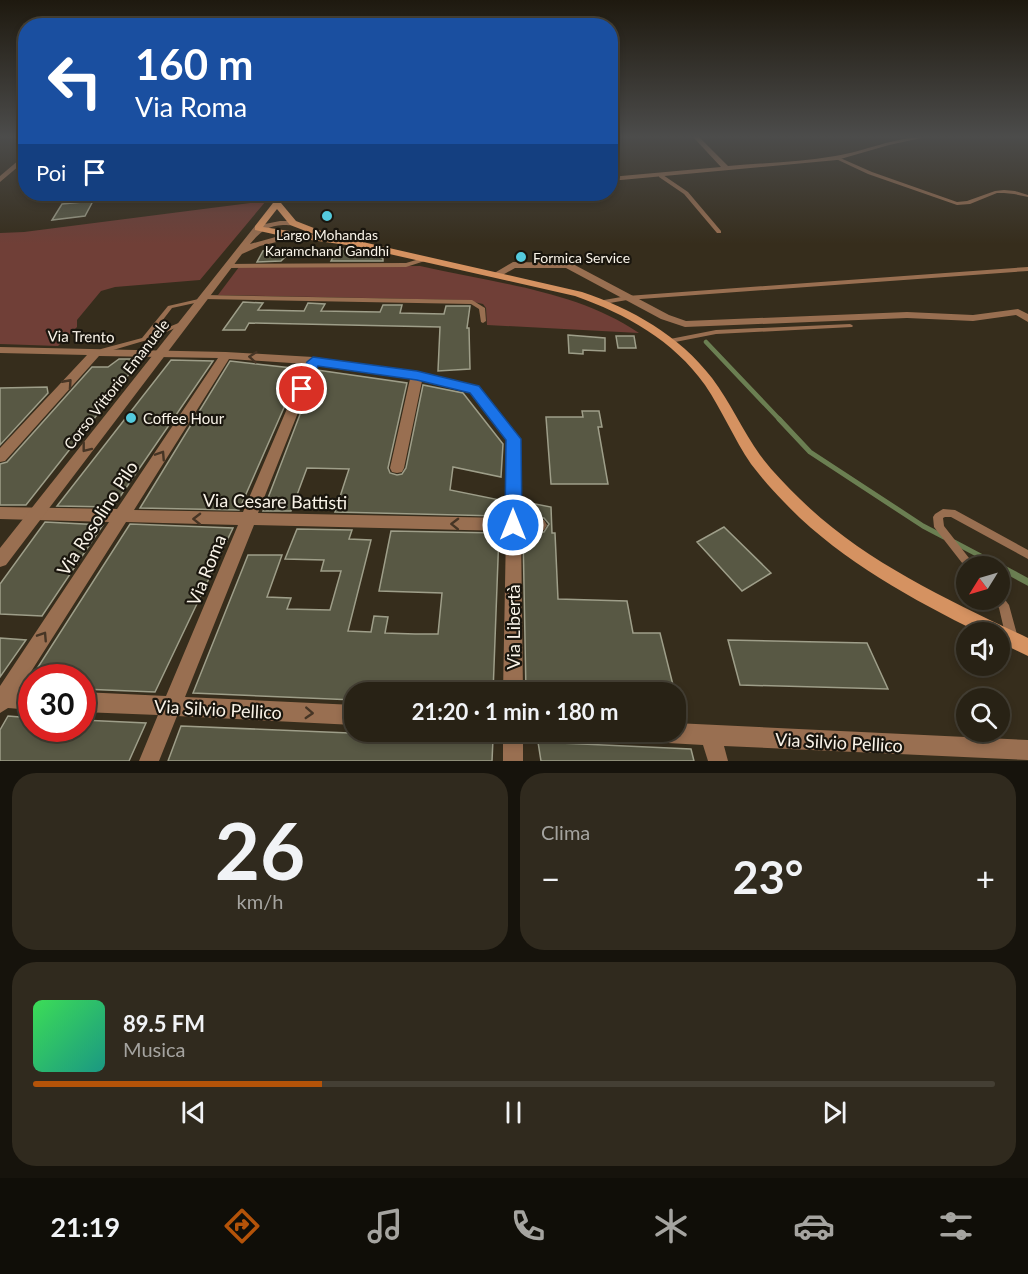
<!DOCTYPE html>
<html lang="it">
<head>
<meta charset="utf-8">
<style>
  body { margin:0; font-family:Lato,sans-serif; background:#302a1e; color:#f1f3f6; height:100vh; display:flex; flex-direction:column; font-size:22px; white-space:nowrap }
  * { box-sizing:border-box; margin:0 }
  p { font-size:20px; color:#a5a4a0 }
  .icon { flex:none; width:33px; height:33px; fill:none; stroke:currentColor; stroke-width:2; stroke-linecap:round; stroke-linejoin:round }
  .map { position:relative; height:761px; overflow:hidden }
  .sheet { display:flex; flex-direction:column; gap:12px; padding:12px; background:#16130c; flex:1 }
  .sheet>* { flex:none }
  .guide { position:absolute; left:18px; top:18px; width:600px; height:183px; border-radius:24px; box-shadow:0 3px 9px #0003,0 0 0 2px #443f34; background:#1a4fa0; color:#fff; overflow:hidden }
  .needle { width:39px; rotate:233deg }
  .tools { position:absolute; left:956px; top:556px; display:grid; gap:12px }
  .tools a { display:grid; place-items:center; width:54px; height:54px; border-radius:50%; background:#282215; box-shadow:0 3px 9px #0003,0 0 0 2px #443f34; font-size:30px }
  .speed { position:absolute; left:18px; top:664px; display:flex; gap:12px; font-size:30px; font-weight:700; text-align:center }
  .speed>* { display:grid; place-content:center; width:78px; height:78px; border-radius:50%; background:#282215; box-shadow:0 3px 9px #0003,0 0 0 2px #443f34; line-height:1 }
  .speed .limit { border:9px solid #d22; background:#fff; color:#111 }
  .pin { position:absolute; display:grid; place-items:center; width:51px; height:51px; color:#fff; margin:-26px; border:3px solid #fff; border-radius:50%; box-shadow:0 2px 6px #0007 }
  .me { position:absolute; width:66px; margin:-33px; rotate:0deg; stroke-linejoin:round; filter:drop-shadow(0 0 4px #0008) }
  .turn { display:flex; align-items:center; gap:21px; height:126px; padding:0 18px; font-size:27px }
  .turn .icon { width:78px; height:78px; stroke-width:2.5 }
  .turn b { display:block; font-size:42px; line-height:51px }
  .then { display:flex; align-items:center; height:57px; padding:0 18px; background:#0003; gap:12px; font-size:22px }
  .big { font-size:45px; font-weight:700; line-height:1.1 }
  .sheet .widget { flex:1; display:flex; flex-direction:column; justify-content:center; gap:9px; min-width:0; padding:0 21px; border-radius:24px; background:#302a1e }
  .sheet .dial { align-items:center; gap:0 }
  .dial b { font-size:78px; line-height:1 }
  .song { display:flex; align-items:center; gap:18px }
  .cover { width:72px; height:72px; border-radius:9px; background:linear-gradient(135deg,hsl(130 70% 55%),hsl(170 70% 35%)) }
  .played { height:6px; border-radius:3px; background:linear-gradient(90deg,#b45309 30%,#443f34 30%) }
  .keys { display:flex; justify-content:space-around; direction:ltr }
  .heat { display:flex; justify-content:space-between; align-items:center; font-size:33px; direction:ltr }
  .sheet .tiles { flex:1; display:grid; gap:12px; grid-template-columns:1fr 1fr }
  .widget:last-child { grid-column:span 2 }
  .trip { position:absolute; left:344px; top:682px; width:342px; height:60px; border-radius:24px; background:#282215; box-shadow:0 3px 9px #0003,0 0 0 2px #443f34; font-weight:700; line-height:60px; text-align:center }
  .tabs { display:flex; height:96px; justify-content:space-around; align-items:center; background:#100e08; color:#a5a4a0 }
  .tabs .icon { width:42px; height:42px }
  .tabs .on { color:#b45309 }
  .tabs b { font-size:27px; color:#f1f3f6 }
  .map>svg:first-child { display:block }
  .green { fill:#703f37 }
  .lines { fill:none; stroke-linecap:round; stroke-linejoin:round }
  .stream-far2 { stroke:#6b7f52; stroke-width:4.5 }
  .stream-far1 { stroke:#6b7f52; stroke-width:5 }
  .stream { stroke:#6b7f52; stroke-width:7 }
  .building { fill:#585844; stroke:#9e9e89; stroke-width:1.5 }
  .service { fill:#996f51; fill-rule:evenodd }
  .minor { fill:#996f51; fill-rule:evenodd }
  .tertiary { fill:#996f51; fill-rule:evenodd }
  .secondary { fill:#d59261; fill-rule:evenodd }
  .oneway { stroke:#463525 }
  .route { fill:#1a73e8; stroke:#114b97; stroke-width:1.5 }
  .poi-dot { fill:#54cadd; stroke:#1a160e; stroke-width:2 }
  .labels { text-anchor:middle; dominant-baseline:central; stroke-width:4.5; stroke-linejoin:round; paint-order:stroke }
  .far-poi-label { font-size:14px; fill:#f9f3e8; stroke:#1a160e }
  .street-label { font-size:15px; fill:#f9f3e8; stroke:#1a160e }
  .poi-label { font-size:15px; fill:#f9f3e8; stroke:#1a160e; text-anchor:start }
  .near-street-label { font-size:18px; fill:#f9f3e8; stroke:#1a160e }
</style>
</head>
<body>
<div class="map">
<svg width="1028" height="761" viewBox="0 0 1028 761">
  <rect width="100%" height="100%" fill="#362d1c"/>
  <path class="green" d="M266 201 200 280 115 287 101 291 77 320V327L58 346 0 344V233L24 232Z
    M420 266C493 283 576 290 639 333L487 325 486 308 483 304 465 300 218 295 239 267Z"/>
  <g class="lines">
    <path class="stream-far2" d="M706 342 780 420"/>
    <path class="stream-far1" d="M779 419 810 452 923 526 944 537
      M954 542 1007 570"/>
    <path class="stream" d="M1004 569 1028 582"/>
  </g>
  <path class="building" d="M93 201 85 216 52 220 62 204Z
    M273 248H294L281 261 257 262 263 251Z
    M338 248 383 258V261H331Z
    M243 302 263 303 258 310 304 311 308 303 325 304 321 311 380 312 383 305H402L400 313 444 314 446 306H470L467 328H469L470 369 438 371 440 327 249 323 245 330H223Z
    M568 335 605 338V351L583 350V354L569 353Z
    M616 336H634L636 348H618Z
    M119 359H141L26 505H0V464L7 462 92 367H108Z
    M171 360 213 361 113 507 57 506Z
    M230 361 301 369 239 510 140 508Z
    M317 370 407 383 388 468 390 473 397 475 402 474 406 468 423 385 463 393 503 444 501 477 453 467 450 490 500 500 499 516 335 512 349 469 307 468 291 511H263Z
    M47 387 48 393 0 445V388Z
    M582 411H599L602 427H598L608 484H551L546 417H583Z
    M525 502 551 507 552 533H555L558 599 627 601 633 633H660L675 693H526L523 533 544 532 549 524 544 518 524 516Z
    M45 522 103 525 42 616 0 614V584Z
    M130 524 233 528 155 692 82 689V678H31Z
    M724 527 771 573 742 591 697 542Z
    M297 529 352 530 349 539 371 540 348 631 371 632 374 616 388 617 385 633 415 634H438L442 593 379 591 391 531 499 533 493 693H354V700L193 693 248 555H282L267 597 291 598 287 609 330 610 341 571H321L324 560 285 559Z
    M0 638 26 640 0 677Z
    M728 640 867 643 888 689 740 685Z
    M8 716 32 718V729H82V720L146 723 129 761H0V730Z
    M181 726 493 739 492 761H168Z
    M538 742 691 749 694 761H541Z"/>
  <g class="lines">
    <path class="service" d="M836 157H838L872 172 957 202 967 201 995 191 1004 190 1015 191 1028 195V197L1014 194 1004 193H997L970 204 957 205 868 174 836 159Z
      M659 175H663L688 192 721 231V233H717L684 194 659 177Z
      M426 257 429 259 428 260 406 267 229 268 226 266 229 264 406 263Z
      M1028 267V271L627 300 604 304 601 302 604 300 627 296Z
      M205 295 472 300 485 308 486 321 483 323 481 322 479 309 471 304 204 299V301L172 308 152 334 181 322H185L186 323 185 324 147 340 103 353 99 351 101 349 142 338 168 306 203 298V296Z
      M850 324 852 325 853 326 852 327 716 334 670 343 667 341 670 339 716 330Z
      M943 509 955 510 1028 550V559L951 517H945L943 518 944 526 976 567H966V568L934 527 933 517 935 514Z
      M999 595 1003 597 1009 605 1018 638 1016 642 1012 643 1008 642 1006 638 999 608 994 600H999Z"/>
    <path class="minor" d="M693 137H699L728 166C763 163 800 162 835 156 866 151 894 137 926 137L889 145 837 160 610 181V177L721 167Z
      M26 154V160L0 182V176Z
      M280 194H300C296 198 284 198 280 194Z
      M513 262 571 263 669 315 686 321 907 312 973 315 1018 309 1028 314V322L1016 315 973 321 907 318 685 327 661 319 566 268H515L499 277H493L491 275Z
      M0 347 226 352 313 357 417 372 479 386 521 439V518L544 520 547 525 544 530 539 531H521L523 693H503L506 531 254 525 185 697 354 705V725L177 716 159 761H139L158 715 82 712V692L166 696 238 525 126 522 20 689 32 690V710L8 708 0 713V686L109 522 0 519V507L117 509 218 358 99 356 5 461 0 462V448L87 355 0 353ZM229 359 306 364 243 512 134 510ZM317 365 410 379 390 468 392 472 397 473 402 472 404 468 422 381 471 392 507 440 506 518 258 513Z
      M675 723 1028 740V760L724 746 728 761H708L703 745 650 742 643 739 640 732H675Z
      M503 732H523V761H503Z"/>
    <path class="tertiary" d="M280 221H293L297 223C292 226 289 225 283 225 267 226 260 232 250 244L290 233 294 236 293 238 260 246 242 254 6 565 0 567V548L255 226Z"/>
    <path class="secondary" d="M280 194H288L281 203 296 221 324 232V236L354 240 582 292C632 309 679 335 712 378 730 402 743 431 760 455 772 471 786 485 800 499 863 561 948 600 1028 638V656L999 642V633H980C910 598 838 559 784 502 772 490 761 477 751 464 734 439 722 410 705 385 673 340 626 314 575 296L354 246 282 236 255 230V226ZM277 209 290 225 316 235 263 227Z"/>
  </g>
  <defs><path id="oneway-chevron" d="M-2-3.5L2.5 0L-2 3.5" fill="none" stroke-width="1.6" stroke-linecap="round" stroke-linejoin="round" transform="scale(1.5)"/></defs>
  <g class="oneway">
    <use href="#oneway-chevron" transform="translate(253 357) rotate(-175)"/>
    <use href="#oneway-chevron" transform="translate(68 383) rotate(-48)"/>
    <use href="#oneway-chevron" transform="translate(86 448) rotate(128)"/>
    <use href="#oneway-chevron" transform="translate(161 455) rotate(-57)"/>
    <use href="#oneway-chevron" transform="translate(197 519) rotate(-179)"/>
    <use href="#oneway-chevron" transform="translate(455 524) rotate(-179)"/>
    <use href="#oneway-chevron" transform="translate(43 636) rotate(-57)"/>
    <use href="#oneway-chevron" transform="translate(309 713) rotate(3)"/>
  </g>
  <linearGradient id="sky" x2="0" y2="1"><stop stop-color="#1e190f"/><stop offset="0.56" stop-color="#4c4c4b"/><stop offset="1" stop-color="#4c4c4b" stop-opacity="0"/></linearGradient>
  <rect width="1028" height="244" fill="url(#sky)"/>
  <path class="route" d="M313 357 417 371 479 386 521 439 522 525 520 530 513 532 507 530 505 525 506 440 470 393 417 380 318 366 307 392H297L295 389 307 362Z"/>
  <g class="poi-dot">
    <circle cx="327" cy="216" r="6"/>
    <circle cx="521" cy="257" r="6"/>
    <circle cx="131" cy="418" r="6"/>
  </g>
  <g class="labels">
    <g class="far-poi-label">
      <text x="327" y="234">Largo Mohandas<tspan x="327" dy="16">Karamchand Gandhi</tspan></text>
      <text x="533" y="257" text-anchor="start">Formica Service</text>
    </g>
    <g class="street-label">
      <text transform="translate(81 336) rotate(1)">Via Trento</text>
      <text transform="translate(116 384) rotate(-52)">Corso Vittorio Emanuele</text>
    </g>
    <g class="poi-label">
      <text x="143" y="418">Coffee Hour</text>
    </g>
    <g class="near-street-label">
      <text transform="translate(275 501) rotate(1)">Via Cesare Battisti</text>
      <text transform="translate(97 518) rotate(-57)">Via Rosolino Pilo</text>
      <text transform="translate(206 570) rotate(-68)">Via Roma</text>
      <text transform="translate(513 627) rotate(-90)">Via Libertà</text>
      <text transform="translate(218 709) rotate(3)">Via Silvio Pellico</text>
      <text transform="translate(839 742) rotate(3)">Via Silvio Pellico</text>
    </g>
  </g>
</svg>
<div class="tools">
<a><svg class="needle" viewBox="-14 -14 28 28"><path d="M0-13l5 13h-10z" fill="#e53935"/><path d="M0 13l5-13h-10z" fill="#a5a4a0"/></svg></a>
<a><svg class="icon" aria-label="sound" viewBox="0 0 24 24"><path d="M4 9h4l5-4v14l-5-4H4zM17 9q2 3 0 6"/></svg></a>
<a><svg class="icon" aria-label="search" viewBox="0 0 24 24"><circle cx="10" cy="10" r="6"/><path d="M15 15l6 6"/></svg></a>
</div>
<div class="speed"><div class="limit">30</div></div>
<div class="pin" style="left:302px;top:389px;background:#d93025"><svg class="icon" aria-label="arrive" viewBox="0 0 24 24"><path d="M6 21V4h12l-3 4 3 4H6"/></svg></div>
<svg class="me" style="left:513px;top:525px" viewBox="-20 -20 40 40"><circle r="17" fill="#1a73e8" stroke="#fff" stroke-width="3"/><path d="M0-11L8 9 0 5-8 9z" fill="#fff"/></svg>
<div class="trip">21:20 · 1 min · 180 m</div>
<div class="guide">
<div class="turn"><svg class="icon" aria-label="left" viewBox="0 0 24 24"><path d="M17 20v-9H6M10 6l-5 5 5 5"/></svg><div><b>160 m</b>Via Roma</div></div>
<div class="then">Poi<svg class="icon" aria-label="arrive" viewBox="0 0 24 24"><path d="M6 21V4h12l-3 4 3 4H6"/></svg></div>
</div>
</div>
<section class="sheet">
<div class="tiles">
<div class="widget dial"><b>26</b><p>km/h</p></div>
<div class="widget"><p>Clima</p>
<div class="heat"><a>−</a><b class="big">23°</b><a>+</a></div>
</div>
<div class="widget">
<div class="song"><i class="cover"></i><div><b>89.5 FM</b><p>Musica</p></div></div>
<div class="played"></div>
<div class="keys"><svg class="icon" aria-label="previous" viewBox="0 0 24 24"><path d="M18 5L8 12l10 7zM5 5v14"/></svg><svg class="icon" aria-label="pause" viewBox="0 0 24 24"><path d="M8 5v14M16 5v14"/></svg><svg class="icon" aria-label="next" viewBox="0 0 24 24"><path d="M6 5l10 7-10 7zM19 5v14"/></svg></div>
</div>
</div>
</section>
<nav class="tabs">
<b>21:19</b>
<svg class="icon on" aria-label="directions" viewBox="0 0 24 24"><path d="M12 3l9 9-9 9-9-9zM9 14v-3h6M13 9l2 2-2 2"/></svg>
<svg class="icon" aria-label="music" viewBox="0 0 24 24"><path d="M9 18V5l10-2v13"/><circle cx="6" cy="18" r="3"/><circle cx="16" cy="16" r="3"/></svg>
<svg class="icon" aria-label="phone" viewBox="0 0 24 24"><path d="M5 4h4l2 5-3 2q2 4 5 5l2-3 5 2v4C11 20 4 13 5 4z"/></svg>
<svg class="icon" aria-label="climate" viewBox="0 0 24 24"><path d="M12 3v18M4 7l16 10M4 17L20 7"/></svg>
<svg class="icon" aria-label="car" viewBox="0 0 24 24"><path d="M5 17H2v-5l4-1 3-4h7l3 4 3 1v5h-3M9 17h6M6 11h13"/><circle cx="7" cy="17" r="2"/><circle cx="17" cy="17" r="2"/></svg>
<svg class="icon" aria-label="filters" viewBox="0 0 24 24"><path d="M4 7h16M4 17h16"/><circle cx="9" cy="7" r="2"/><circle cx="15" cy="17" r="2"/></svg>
</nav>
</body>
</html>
